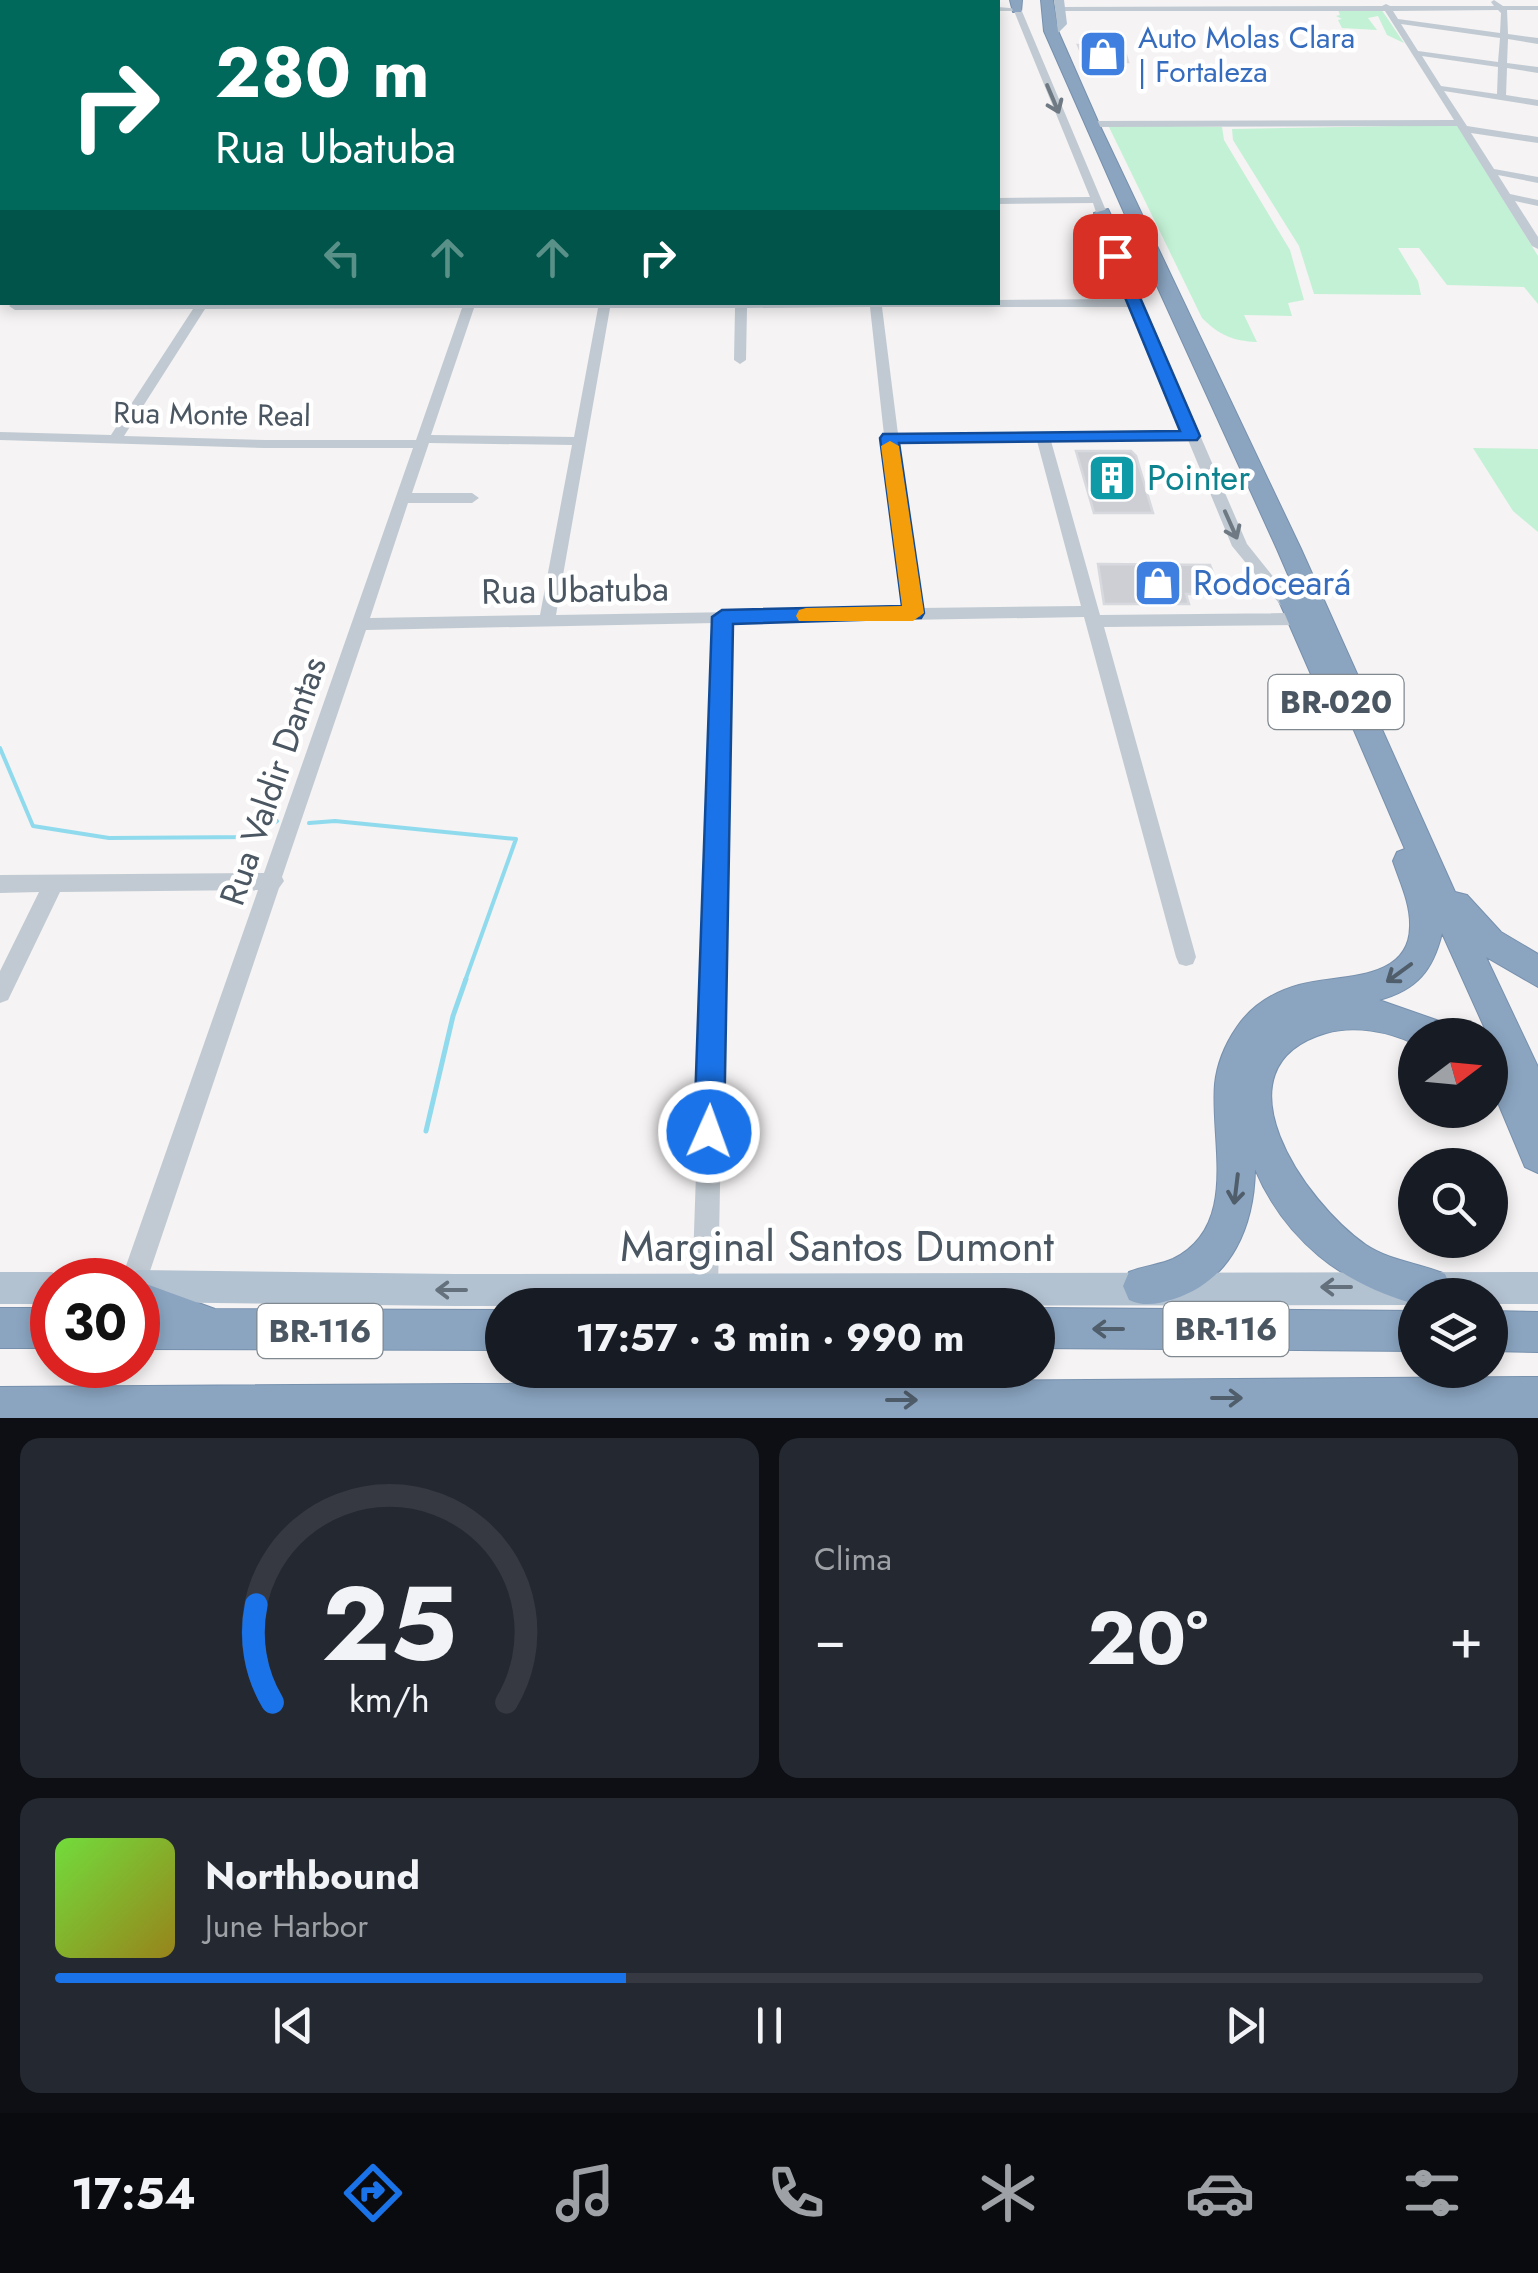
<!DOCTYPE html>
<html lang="pt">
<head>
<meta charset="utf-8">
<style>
  body { margin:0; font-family:Jost,sans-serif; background:#242831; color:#f1f3f6; height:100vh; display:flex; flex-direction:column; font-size:38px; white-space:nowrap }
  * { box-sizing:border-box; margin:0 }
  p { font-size:32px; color:#9ea1a6 }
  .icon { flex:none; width:55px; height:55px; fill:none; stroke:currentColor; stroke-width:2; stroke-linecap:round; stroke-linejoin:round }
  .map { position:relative; height:1418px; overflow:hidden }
  .side { display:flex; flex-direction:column; gap:20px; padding:20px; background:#0d0f14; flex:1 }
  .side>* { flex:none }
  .banner { position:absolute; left:0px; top:0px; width:1000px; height:305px; box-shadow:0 5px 15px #0003; background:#00695c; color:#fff; overflow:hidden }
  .needle { width:65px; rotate:74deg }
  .fabs { position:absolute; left:1398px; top:1018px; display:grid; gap:20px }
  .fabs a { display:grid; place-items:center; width:110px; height:110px; border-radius:50%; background:#171b24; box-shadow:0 5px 15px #0003; font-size:50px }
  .speed { position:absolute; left:30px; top:1258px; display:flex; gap:20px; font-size:50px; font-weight:700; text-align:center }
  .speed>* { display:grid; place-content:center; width:130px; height:130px; border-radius:50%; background:#171b24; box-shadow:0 5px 15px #0003; line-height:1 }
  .speed .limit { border:15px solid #d22; background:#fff; color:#111 }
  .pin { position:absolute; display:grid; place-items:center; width:85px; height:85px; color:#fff; margin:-42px; border-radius:20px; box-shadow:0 5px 15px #0006 }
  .me { position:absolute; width:110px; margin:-55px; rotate:2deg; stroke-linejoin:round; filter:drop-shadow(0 0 8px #0008) }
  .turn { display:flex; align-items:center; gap:35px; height:210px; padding:0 50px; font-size:45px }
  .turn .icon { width:130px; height:130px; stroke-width:2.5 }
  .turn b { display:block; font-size:70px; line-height:85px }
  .lanes { display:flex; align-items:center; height:95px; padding:0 50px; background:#0003; justify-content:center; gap:50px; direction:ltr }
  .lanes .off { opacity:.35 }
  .big { font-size:75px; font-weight:700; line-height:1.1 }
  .side .widget { flex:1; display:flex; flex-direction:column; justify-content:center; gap:15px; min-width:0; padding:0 35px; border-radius:20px; background:#242831 }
  .side .dial { align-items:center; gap:0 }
  .dial svg { height:260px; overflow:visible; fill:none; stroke:#363941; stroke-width:7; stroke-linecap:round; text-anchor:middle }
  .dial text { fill:#f1f3f6; stroke:none }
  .song { display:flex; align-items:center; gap:30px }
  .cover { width:120px; height:120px; border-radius:15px; background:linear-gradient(135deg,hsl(100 70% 55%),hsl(50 70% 35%)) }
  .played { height:10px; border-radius:5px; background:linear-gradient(90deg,#1a73e8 40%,#363941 40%) }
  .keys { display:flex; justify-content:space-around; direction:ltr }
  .heat { display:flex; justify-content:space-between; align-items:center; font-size:55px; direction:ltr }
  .side .tiles { flex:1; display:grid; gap:20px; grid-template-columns:1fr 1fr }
  .widget:last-child { grid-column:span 2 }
  .trip { position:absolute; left:485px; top:1288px; width:570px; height:100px; border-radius:50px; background:#171b24; box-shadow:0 5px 15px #0003; font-weight:700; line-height:100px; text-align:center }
  .tab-bar { display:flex; height:160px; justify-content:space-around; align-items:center; background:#090b0e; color:#9ea1a6 }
  .tab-bar .icon { width:70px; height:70px }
  .tab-bar .selected { color:#1a73e8 }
  .tab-bar b { font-size:45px; color:#f1f3f6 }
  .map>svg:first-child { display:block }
  .green { fill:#c3f1d5 }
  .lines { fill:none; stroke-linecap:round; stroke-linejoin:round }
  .stream-far1 { stroke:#90daee; stroke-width:4 }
  .stream { stroke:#90daee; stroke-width:5 }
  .building { fill:#cdcfd5; stroke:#d7d9de; stroke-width:2.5 }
  .highway-casing { stroke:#7690ad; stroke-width:2 }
  .minor { fill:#c1cad2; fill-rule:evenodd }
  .major { fill:#b3c2d1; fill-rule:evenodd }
  .highway { fill:#8ba5c1; fill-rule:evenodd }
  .oneway { stroke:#6e7983 }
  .oneway2 { stroke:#505e6b }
  .oneway3 { stroke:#64717d }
  .route { fill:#1a73e8; stroke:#114b97; stroke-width:2.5 }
  .slow { fill:#f59e0b }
  .labels { text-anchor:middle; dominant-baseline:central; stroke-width:9; stroke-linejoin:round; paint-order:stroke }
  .far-shop-label { font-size:30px; fill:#366cbe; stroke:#fff; text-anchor:start }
  .far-street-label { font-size:30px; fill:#4a5661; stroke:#fff }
  .shield { fill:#fff; stroke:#808990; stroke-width:2.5 }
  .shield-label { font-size:32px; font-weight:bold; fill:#4a5661 }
  .culture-label { font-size:35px; fill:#0d838f; stroke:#fff; text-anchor:start }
  .shop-label { font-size:35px; fill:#366cbe; stroke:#fff; text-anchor:start }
  .street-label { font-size:35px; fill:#4a5661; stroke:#fff }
  .near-street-label { font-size:42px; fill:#4a5661; stroke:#fff }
</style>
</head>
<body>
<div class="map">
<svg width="1538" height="1418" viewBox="0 0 1538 1418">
  <rect width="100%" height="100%" fill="#f5f3f3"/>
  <path class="green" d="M1381 9 1404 43 1387 35 1378 16 1368 18 1377 30 1342 28 1338 20 1342 19 1336 16 1340 15 1338 10Z
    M1108 125 1222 127 1224 140 1290 250 1304 300 1288 303 1292 316 1244 315 1257 342C1233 341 1219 335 1202 318Z
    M1457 125 1538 256V304L1524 287 1447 285 1419 248H1398L1418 281 1421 295 1314 294 1299 246 1233 140 1232 129Z
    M1473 448 1538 449V532L1513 511Z"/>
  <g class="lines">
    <path class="stream-far1" d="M0 748 33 826 109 838 253 837 277 821
      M309 823 335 821 516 839 465 981"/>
    <path class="stream" d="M426 1131 453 1016 466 979"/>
  </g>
  <path class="building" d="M1078 45H1123L1128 62H1085Z
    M1076 451H1131L1136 456 1153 513H1094Z
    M1098 564 1210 565 1219 588H1214L1216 594H1186L1189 604H1104Z"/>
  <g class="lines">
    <g class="highway-casing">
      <path id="highway" d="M1010 0H1022L1021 12H1013Z
        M1041 0H1053L1058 31 1099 124 1301 549 1455 892 1467 895 1501 932 1538 954V987L1486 957 1538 1067V1173L1525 1167 1491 1086 1496 1074 1504 1071 1442 933C1433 970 1417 990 1379 1000L1445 1023 1450 1035H1415V1044C1388 1031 1354 1025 1326 1033 1210 1067 1305 1203 1366 1245 1390 1261 1419 1263 1445 1274L1451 1288 1448 1295H1415V1304C1342 1284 1285 1240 1255 1169 1254 1226 1232 1280 1174 1299 1157 1304 1145 1307 1129 1300L1123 1286 1129 1272C1143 1266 1160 1265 1173 1259 1240 1226 1210 1141 1215 1084 1217 1064 1226 1043 1237 1027 1252 1005 1274 992 1299 985 1337 974 1409 983 1410 927 1411 904 1400 882 1393 861L1397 852 1405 849 1350 721 1331 720 1279 601 1283 595 1296 593 1277 549 1142 253C1118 260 1102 232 1094 213L1108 209 1119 232 1138 244 1044 31Z
        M138 1281 215 1309 502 1310V1350L138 1349Z
        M0 1308H52V1348H0Z
        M1038 1308 1415 1311V1351L1038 1348Z
        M1490 1311 1538 1312V1352L1490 1351Z
        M1538 1377V1418H0V1387Z"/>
    </g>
    <path class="minor" d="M1494 0 1503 6H1538V10H1507L1508 34 1538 38V44L1508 39 1507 63 1538 67V73L1507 68 1506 95 1538 100V106L1444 91 1467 126 1538 137V143L1471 133 1494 169 1538 177V183L1498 175 1510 194 1538 200V206L1515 201 1538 237V249L1532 246 1457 126 1091 127 1086 124 1091 121 1454 120 1385 11H1060L1056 9 1060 7 1382 6 1386 4 1390 6H1494L1491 2ZM1498 10 1501 13 1500 33 1398 19 1393 11ZM1401 24 1500 38 1498 62 1418 51ZM1422 56 1498 67 1497 94 1441 86Z
      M0 5H2V9H0Z
      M998 7 1021 9 1107 213 1100 222V226L1126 267 1143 303 1247 544 1307 619 1299 625 1104 627 1196 957 1193 964 1186 966 1179 964 1176 957 1084 617 731 623 718 1290 714 1299 705 1303 696 1299 692 1290 715 623 366 630 282 877 284 881 279 888 147 1280 143 1289 138 1291V1280H121L258 890 60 892 8 1000 0 1003V971L39 892 0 893V875L264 873 413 448H265L0 440V432L111 435 193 309 15 310 9 306 15 302H998V300L1128 299 1114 267 1090 226 1089 221 1096 212 1093 203 998 204V198L1090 197 1014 11H998ZM870 307 884 435 882 438 885 441 904 609 556 615 610 308H735L734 360 740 364 746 360 747 308ZM882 307H1131L1184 432 898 434ZM462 308 416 440H265L124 436 205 309ZM474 308H598L574 437 431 435ZM1188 440 1232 546 1287 613 1100 615 1051 441ZM1037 441 1081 606 920 608 899 442ZM429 443 572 445 540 615 370 618 408 503H472L479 498 472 493H412Z"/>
    <path class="major" d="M1054 0H1064L1067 24 1053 38 1048 35 1057 24Z
      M138 1270 454 1274 1538 1272V1304H1490V1295H1415V1305L454 1306 138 1302V1280H124L126 1274Z
      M0 1272H52L65 1280H52V1304H0Z"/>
    <use href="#highway" class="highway"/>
  </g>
  <defs><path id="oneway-shaft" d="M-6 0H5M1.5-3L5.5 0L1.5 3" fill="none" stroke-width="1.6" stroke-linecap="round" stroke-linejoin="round" transform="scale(2.5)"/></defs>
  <g class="oneway">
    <use href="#oneway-shaft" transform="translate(1053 99) rotate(67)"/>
    <use href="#oneway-shaft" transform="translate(1231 525) rotate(66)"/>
  </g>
  <g class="oneway2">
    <use href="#oneway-shaft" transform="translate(1399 973) rotate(144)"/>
    <use href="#oneway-shaft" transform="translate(1236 1189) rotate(97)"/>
    <use href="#oneway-shaft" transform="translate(1108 1329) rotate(-180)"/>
    <use href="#oneway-shaft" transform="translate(1227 1398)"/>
    <use href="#oneway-shaft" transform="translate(902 1400)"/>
  </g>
  <g class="oneway3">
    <use href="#oneway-shaft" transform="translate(1336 1287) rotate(-180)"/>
    <use href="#oneway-shaft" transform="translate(451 1290) rotate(-180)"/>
  </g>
  <path class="route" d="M1115 252 1122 256 1200 436 1197 440 899 443 924 613 921 618 733 624 724 1132 719 1142 709 1147 698 1142 694 1132 712 617 722 610 902 606 880 438 883 434 1180 431 1108 256Z"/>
  <path class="slow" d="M890 441 899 446 924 613 913 621H799L796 616 799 610 806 608 902 606 881 446Z"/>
  <defs>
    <g id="shop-square" transform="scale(2.5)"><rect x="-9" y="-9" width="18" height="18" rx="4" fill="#3f7fe0" stroke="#fff"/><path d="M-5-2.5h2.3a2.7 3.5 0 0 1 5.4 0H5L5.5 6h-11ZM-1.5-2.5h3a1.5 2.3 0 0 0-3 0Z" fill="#fff"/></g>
    <g id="building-square" transform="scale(2.5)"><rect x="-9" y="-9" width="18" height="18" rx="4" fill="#0f9aa8" stroke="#fff"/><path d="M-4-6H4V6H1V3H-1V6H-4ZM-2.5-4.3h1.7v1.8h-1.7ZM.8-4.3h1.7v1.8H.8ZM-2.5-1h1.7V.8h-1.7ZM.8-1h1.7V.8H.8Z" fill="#fff"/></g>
  </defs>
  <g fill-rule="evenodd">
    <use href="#shop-square" x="1103" y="54"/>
    <use href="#building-square" x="1112" y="478"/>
    <use href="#shop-square" x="1158" y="583"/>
  </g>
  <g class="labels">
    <g class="far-shop-label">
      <text x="1138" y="37">Auto Molas Clara<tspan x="1138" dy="34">| Fortaleza</tspan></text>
    </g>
    <g class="far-street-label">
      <text transform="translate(212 414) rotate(1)">Rua Monte Real</text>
    </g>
    <g class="shield">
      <rect x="1268.5" y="675" width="135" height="54" rx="8"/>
      <rect x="1163.5" y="1302" width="125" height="54" rx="8"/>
      <rect x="257.5" y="1304" width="125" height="54" rx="8"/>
    </g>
    <g class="shield-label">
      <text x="1336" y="702">BR-020</text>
      <text x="1226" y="1329">BR-116</text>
      <text x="320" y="1331">BR-116</text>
    </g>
    <g class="culture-label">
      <text x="1147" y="478">Pointer</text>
    </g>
    <g class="shop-label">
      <text x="1193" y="583">Rodoceará</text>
    </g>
    <g class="street-label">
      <text transform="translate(575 590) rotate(-1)">Rua Ubatuba</text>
      <text transform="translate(273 781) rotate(-71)">Rua Valdir Dantas</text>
    </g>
    <g class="near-street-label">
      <text x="837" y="1246">Marginal Santos Dumont</text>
    </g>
  </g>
</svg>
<div class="fabs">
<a><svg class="needle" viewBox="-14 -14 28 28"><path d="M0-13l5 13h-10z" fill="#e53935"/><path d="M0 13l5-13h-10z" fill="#9ea1a6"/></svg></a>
<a><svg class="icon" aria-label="search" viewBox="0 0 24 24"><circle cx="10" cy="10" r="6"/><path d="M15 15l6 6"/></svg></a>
<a><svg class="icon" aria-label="layers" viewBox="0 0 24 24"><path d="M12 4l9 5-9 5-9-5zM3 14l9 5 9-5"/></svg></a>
</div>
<div class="speed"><div class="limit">30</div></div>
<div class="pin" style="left:1115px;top:256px;background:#d93025"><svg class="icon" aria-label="arrive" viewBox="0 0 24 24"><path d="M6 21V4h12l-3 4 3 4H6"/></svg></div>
<svg class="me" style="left:709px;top:1132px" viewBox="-20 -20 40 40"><circle r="17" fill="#1a73e8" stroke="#fff" stroke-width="3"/><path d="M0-11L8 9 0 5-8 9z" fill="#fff"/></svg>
<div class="trip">17:57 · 3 min · 990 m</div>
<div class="banner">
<div class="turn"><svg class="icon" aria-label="right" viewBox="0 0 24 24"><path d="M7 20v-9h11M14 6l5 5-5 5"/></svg><div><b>280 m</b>Rua Ubatuba</div></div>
<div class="lanes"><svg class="icon off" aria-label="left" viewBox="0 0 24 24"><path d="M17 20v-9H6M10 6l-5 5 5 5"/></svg><svg class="icon off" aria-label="ahead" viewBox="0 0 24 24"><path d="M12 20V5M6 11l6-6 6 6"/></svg><svg class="icon off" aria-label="ahead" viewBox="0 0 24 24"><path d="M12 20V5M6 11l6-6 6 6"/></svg><svg class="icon" aria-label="right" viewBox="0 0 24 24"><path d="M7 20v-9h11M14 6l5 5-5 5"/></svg></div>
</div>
</div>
<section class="side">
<div class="tiles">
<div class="widget dial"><svg viewBox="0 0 100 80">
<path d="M14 69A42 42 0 1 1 86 69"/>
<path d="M14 69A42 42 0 0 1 9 39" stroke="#1a73e8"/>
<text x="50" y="56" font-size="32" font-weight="700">25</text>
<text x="50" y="72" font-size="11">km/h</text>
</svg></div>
<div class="widget"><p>Clima</p>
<div class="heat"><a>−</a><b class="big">20°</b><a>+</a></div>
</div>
<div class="widget">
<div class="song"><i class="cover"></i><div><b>Northbound</b><p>June Harbor</p></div></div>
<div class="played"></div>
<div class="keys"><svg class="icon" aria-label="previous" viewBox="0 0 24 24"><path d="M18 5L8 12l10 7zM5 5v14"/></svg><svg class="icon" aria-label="pause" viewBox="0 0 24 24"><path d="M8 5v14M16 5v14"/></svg><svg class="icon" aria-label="next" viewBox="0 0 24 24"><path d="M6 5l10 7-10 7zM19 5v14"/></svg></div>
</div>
</div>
</section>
<nav class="tab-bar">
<b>17:54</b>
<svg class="icon selected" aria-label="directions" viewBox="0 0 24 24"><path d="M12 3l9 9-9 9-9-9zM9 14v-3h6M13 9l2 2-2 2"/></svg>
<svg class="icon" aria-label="music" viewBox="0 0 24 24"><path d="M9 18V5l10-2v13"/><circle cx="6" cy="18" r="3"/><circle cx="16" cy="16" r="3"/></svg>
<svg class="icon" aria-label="phone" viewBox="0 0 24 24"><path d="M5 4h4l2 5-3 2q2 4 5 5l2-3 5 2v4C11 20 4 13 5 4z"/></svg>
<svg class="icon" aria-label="climate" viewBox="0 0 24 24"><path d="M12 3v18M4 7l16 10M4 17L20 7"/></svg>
<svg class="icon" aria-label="car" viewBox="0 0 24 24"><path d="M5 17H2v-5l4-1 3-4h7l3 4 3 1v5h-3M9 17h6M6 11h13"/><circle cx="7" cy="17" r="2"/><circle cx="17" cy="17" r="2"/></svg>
<svg class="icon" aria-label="filters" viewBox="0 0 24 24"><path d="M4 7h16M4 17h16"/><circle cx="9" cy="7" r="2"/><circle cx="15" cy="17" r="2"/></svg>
</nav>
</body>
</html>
